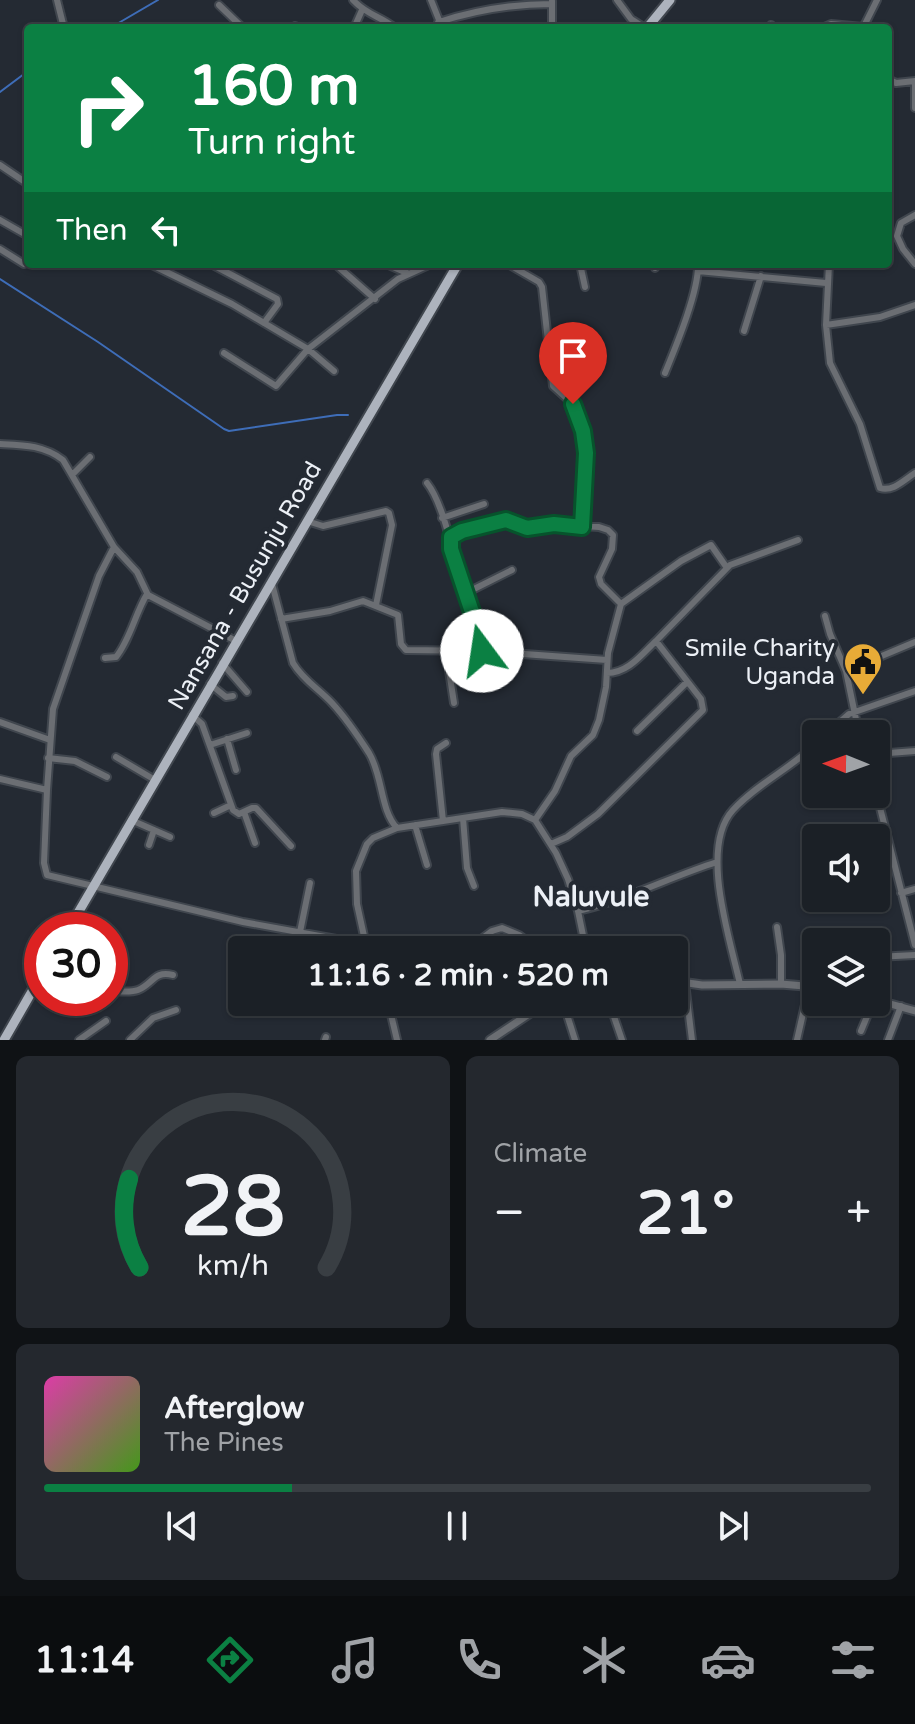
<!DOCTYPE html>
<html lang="en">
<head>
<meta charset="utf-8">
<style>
  body { margin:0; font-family:"Varela Round",sans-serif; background:#24282e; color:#f1f3f6; height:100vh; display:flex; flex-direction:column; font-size:30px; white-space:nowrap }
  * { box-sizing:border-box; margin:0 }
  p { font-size:26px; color:#a0a3a7 }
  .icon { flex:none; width:44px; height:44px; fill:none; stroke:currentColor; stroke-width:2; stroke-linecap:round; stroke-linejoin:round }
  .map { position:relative; height:1040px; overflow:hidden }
  .details { display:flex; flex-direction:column; gap:16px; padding:16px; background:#0f1215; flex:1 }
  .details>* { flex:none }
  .banner { position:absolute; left:24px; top:24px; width:868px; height:244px; border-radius:8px; box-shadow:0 2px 6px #0004,0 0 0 2px #393e43; background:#0b8043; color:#fff; overflow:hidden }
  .needle { width:52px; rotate:271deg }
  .tools { position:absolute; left:802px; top:720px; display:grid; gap:16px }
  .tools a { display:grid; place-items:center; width:88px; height:88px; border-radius:8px; background:#1b2026; box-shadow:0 2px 6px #0004,0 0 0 2px #393e43; font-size:40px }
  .speed { position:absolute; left:24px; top:912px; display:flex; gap:16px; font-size:40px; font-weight:700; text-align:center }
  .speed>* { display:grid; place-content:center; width:104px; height:104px; border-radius:50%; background:#1b2026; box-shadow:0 2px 6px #0004,0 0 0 2px #393e43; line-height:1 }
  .speed .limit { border:12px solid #d22; background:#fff; color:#111 }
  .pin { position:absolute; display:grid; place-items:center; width:68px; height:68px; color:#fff; margin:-82px -34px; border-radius:50% 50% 50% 0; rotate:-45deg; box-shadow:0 0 8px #0007 }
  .pin .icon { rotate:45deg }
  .me { position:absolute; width:88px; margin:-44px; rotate:346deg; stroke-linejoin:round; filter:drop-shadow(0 0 6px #0008) }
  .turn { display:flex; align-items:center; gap:28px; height:168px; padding:0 32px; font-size:36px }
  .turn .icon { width:104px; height:104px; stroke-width:2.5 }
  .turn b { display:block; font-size:56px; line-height:68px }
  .then { display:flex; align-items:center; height:76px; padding:0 32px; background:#0003; gap:16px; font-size:30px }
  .big { font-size:60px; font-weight:700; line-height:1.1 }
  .details .card { flex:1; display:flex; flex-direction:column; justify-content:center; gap:12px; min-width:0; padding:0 28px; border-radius:12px; background:#24282e }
  .details .dial { align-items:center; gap:0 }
  .dial svg { height:208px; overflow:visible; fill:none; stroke:#393e43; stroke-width:7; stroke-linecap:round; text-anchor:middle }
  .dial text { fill:#f1f3f6; stroke:none }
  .song { display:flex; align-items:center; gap:24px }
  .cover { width:96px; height:96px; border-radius:12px; background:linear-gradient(135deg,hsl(320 70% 55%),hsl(100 70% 35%)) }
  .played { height:8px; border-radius:4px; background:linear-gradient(90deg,#0b8043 30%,#393e43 30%) }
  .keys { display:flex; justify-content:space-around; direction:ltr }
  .heat { display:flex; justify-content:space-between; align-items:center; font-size:44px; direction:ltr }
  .details .tiles { flex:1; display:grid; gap:16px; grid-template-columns:1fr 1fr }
  .card:last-child { grid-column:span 2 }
  .trip { position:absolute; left:228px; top:936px; width:460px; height:80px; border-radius:8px; background:#1b2026; box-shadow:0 2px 6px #0004,0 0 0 2px #393e43; font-weight:700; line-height:80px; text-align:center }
  .menu { display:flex; height:128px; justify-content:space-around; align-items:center; background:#0b0d0f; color:#a0a3a7 }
  .menu .icon { width:56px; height:56px }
  .menu .active { color:#0b8043 }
  .menu b { font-size:36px; color:#f1f3f6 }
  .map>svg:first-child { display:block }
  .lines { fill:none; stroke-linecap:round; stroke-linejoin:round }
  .stream { stroke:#3e6db8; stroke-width:2 }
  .minor-casing { stroke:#40464e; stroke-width:10 }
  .tertiary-casing { stroke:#40464e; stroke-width:11 }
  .primary-casing { stroke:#40464e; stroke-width:13 }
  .minor { stroke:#6b6e73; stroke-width:6 }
  .tertiary { stroke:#6b6e73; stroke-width:7 }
  .primary { stroke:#adb3bd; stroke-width:9 }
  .route-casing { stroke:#07532c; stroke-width:20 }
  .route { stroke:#0b8043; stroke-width:14 }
  .labels { text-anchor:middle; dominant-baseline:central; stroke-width:8; stroke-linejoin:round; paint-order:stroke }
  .street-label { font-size:24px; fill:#ecf0f6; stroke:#242a33 }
  .poi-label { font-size:24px; fill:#ecf0f6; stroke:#242a33; text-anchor:end }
  .quarter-label { font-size:28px; font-weight:bold; fill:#ecf0f6; stroke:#242a33 }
</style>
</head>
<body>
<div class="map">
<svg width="915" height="1040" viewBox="0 0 915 1040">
  <rect width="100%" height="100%" fill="#242a33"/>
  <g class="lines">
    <path class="stream" d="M110 28 158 0
      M0 92 28 71
      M0 279 98 342 224 429 229 431 337 415H348"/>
    <g class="minor-casing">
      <path id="minor" d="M57 0 64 28
        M353 0C368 16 379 15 395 28
        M431 0 439 20 436 28
        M617 0 631 19 645 28
        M552 1V28
        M219 5 243 28
        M439 22C476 10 512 4 551 4
        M295 26 299 28
        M354 28 362 10
        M769 28 771 25
        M822 28 831 24 863 27
        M863 28 877 0
        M888 79 896 83 915 81V108
        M0 165 28 184
        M915 215 901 223 897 236 903 249 915 264
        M0 220 28 236
        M0 249 24 264
        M150 264 232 304 308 349 398 279 431 264
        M335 264 375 299
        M386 264 407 273
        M508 264 539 282 542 287 553 386 573 404 583 431 586 453 582 527
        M580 264 585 287
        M654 264 655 268
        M829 264 826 325 830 363 860 424 880 488C893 492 904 480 915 473
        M213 265 277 299 278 304 264 323
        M698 271 826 283
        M826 325 880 317 915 305
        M744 331 761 276
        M224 353 276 386 308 349 334 371
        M665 373C676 346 699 291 698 264
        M0 444C23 445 44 445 63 460L114 547 137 572 148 595 236 641
        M73 474 90 457
        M427 483C439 498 449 533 452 551L477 627 482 651
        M442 518 484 504
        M307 521 323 526 386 511 389 513 392 525 376 605
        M450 539 456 533 506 520 527 528 554 524 599 527 608 530 613 535 612 549 599 577 601 584 621 604 608 653 606 687 599 720 593 735 571 756 555 791 535 820
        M114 547 99 576 53 709 47 790 44 863 47 875 243 922 364 944
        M272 584 293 663C303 680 319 689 332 703 345 717 358 736 369 753 383 776 380 810 397 828L502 812 522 814 535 820 556 853 568 879 578 911 586 950
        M466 593 512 570
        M621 604 681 561 711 545 727 568
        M825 616 830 634 846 671 859 734
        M281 619 330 611 363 601 398 615 401 644 406 650 482 651 607 660
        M446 651 454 703
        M105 658 116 657C130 640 135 614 147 594
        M222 663 247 692
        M846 671 915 642
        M607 673C628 673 641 655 656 641
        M210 684 226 697 233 696
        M192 715 202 724 233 810 239 814 252 808H256L291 846
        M0 722 50 740
        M637 731 686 683
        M826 734 849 714 915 691
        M227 739 236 770
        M210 745 247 733
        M876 754 915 751
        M116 757 155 780
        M48 758 75 761 107 777
        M0 779 47 790
        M876 792 915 945
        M244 812 255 843
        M214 813 231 805
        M463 818 467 868 474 886
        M131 820 170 837
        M443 821 436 754 437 749 446 743
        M415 825 427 865
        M551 844 567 837 598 814 703 710 701 699 656 641 730 565 798 540
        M149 845 154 830
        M901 893 915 889
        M578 911C626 900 670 877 717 862
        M777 927 781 955V984
        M300 932 310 883
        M367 950 357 904 356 871 367 844 373 838 397 828
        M423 950 480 940 492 931 502 928 519 935 539 950
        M876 957 915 955
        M685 983 692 1040
        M740 984C730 939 699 847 733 810 757 784 791 768 816 744
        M876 988 879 968
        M110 991C118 991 130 993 138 990 153 984 154 970 173 975
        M388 1002 397 1040
        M563 1002 575 1040
        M609 1002 622 1040
        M861 1031 873 1002
        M79 1040 106 1021
        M130 1040 153 1018 176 1010
        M325 1040 326 1037
        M797 1040 809 987
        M888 1040 901 1006"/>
    </g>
    <g class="tertiary-casing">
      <path id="tertiary" d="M674 981 702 985 781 984 816 987
        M876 1000 915 1011
        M490 1040 547 1002"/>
    </g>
    <g class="primary-casing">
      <path id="primary" d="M647 28 670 0
        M68 930 458 264
        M4 1040 42 974"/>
    </g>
    <use href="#minor" class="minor"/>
    <use href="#tertiary" class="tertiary"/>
    <use href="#primary" class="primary"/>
  </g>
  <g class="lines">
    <g class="route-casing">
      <path id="route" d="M482 651 477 627 451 549V537L462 531 506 520 527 528 554 524 582 527 586 453 583 431 573 404"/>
    </g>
    <use href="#route" class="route"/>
  </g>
  <defs>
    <g id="civic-pin" transform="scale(2)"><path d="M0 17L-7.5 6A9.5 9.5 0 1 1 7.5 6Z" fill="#e8ab37" stroke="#242a33"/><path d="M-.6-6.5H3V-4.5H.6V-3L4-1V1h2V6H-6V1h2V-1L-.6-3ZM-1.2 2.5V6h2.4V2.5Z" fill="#111"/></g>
  </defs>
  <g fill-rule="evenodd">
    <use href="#civic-pin" x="863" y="662"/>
  </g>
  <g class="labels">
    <g class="street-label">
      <text transform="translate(245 586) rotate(-60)">Nansana - Busunju Road</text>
    </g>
    <g class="poi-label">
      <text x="835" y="648">Smile Charity<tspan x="835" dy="28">Uganda</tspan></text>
    </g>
    <g class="quarter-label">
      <text x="591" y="897">Naluvule</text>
    </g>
  </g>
</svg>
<div class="tools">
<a><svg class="needle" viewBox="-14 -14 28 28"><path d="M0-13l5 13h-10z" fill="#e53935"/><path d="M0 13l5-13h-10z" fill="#a0a3a7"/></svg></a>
<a><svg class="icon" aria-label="sound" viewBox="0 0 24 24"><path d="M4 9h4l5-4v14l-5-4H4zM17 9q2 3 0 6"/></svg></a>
<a><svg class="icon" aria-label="layers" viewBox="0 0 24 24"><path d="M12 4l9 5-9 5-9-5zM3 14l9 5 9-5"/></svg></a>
</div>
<div class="speed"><div class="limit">30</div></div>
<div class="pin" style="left:573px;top:404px;background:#d93025"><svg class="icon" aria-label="arrive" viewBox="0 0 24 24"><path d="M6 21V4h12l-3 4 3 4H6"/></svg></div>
<svg class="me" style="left:482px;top:651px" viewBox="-20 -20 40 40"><circle r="19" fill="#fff"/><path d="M0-13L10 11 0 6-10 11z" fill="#0b8043"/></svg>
<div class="trip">11:16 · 2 min · 520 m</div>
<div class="banner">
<div class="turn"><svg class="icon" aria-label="right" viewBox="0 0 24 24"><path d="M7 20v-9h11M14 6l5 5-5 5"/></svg><div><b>160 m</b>Turn right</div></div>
<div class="then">Then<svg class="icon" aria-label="left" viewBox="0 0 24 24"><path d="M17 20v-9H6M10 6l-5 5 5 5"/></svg></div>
</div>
</div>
<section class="details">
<div class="tiles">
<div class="card dial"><svg viewBox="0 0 100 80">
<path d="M14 69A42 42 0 1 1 86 69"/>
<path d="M14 69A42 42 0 0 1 10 35" stroke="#0b8043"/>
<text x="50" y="56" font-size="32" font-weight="700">28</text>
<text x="50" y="72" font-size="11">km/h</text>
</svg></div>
<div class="card"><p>Climate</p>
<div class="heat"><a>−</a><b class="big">21°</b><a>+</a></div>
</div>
<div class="card">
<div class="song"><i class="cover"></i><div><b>Afterglow</b><p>The Pines</p></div></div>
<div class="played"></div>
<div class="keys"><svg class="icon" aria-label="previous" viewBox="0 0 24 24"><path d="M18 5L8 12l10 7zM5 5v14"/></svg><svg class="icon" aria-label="pause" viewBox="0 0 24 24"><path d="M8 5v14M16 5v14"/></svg><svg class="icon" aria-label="next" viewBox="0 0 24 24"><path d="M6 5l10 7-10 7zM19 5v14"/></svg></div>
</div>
</div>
</section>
<nav class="menu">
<b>11:14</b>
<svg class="icon active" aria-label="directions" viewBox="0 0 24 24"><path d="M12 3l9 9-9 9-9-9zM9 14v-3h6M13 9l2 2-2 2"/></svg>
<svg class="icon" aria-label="music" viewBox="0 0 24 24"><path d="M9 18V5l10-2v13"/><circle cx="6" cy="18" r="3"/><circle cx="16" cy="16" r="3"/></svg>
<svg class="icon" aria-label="phone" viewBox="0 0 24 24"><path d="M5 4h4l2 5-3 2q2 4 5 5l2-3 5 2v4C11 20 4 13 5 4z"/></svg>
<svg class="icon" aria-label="climate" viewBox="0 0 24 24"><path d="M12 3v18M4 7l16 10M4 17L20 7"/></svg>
<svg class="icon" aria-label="car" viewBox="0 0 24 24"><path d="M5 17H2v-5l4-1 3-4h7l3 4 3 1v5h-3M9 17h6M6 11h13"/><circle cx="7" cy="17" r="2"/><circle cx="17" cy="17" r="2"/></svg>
<svg class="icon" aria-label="filters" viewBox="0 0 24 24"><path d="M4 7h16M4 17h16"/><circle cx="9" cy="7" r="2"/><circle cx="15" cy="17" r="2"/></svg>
</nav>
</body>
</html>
